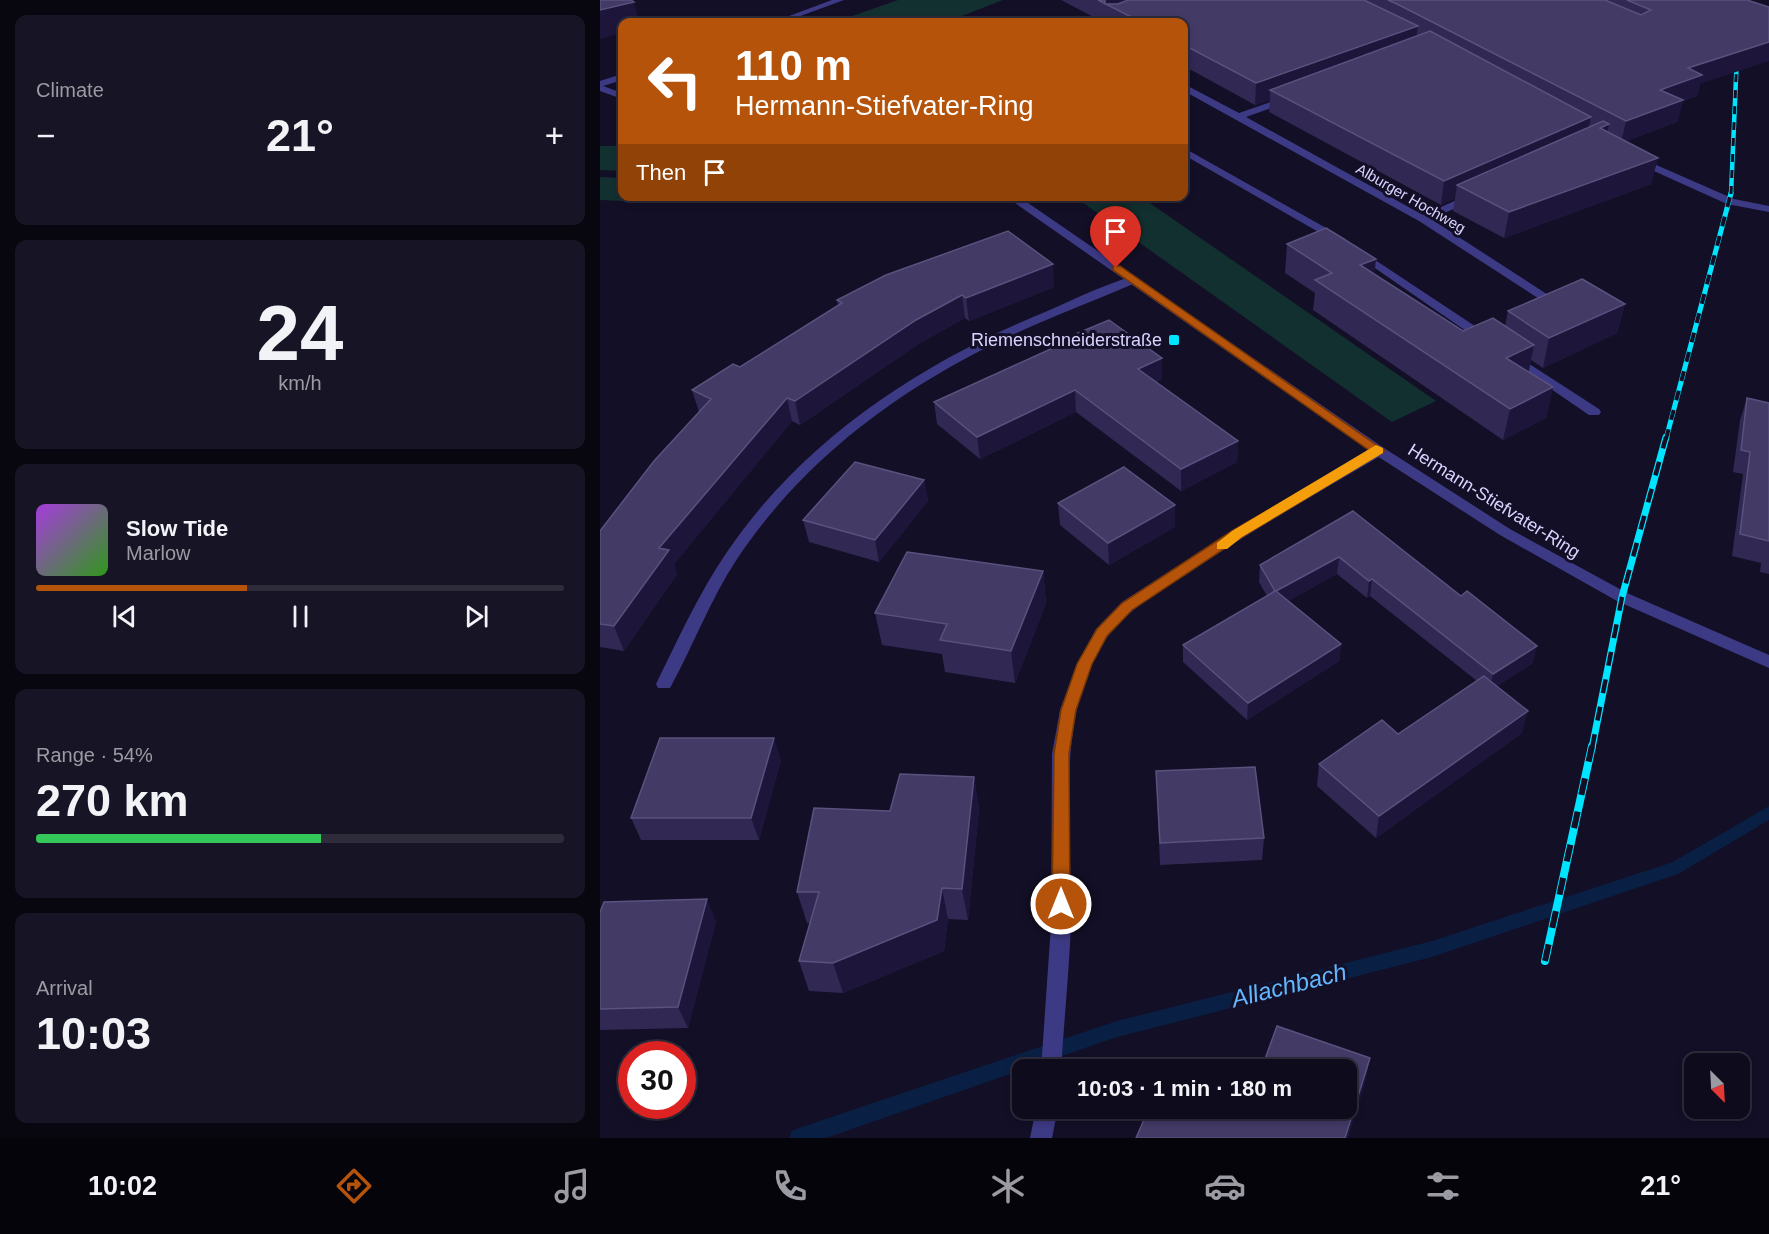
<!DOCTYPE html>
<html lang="en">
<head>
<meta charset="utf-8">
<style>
  body { margin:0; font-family:Helvetica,sans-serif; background:#171425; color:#f1f3f6; height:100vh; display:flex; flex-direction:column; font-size:22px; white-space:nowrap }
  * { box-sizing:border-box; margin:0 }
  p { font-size:20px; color:#9b9ba3 }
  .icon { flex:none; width:33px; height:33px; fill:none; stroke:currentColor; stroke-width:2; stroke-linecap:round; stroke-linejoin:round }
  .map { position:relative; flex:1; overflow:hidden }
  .drawer { display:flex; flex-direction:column; gap:15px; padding:15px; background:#08060f; width:600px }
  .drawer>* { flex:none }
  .hud { position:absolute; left:18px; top:18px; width:570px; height:183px; border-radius:12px; box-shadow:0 3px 9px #0003,0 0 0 2px #2e2b3b; background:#b45309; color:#fff; overflow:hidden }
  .needle { width:39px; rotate:156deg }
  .controls { position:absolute; left:1084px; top:1053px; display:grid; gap:12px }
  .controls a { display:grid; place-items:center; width:66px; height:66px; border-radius:12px; background:#0e0b1c; box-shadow:0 3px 9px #0003,0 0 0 2px #2e2b3b; font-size:30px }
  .speed { position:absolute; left:18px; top:1041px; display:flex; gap:12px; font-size:30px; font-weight:700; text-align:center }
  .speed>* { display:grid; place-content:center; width:78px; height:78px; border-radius:50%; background:#0e0b1c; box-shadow:0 3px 9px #0003,0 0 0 2px #2e2b3b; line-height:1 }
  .speed .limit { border:9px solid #d22; background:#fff; color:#111 }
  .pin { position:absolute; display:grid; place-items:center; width:51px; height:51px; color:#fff; margin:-62px -26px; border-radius:50% 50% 50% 0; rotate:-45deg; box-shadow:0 0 6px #0007 }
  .pin .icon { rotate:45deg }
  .me { position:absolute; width:66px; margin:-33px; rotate:0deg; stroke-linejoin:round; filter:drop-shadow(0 0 4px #0008) }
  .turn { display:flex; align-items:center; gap:21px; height:126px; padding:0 18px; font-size:27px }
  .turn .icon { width:78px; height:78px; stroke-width:2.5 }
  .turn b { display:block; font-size:42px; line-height:51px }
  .then { display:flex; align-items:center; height:57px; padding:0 18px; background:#0003; gap:12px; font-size:22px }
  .big { font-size:45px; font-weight:800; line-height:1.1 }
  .drawer .widget { flex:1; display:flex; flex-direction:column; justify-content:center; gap:9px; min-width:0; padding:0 21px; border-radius:12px; background:#171425 }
  .drawer .dial { align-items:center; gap:0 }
  .dial b { font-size:78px; line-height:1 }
  .song { display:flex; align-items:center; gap:18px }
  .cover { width:72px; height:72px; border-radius:9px; background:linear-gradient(135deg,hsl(280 70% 55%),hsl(110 70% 35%)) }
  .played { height:6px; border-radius:3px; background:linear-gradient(90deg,#b45309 40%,#2e2b3b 40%) }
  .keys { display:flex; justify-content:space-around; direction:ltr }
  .heat { display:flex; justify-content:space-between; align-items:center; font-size:33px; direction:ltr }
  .charge { height:9px; border-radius:4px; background:linear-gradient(90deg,#34c759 54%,#2e2b3b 0) }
  .trip { position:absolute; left:412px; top:1059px; width:345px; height:60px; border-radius:12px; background:#0e0b1c; box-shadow:0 3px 9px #0003,0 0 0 2px #2e2b3b; font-weight:800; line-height:60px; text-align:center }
  .dock { display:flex; height:96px; justify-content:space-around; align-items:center; background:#06040b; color:#9b9ba3 }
  .dock .icon { width:42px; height:42px }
  .dock .active { color:#b45309 }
  .dock b { font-size:27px; color:#f1f3f6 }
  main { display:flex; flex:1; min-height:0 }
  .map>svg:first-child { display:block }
  .green { fill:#12302f }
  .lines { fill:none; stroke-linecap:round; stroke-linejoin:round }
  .stream { fill:#0a1f44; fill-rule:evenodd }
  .minor { fill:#3d3a85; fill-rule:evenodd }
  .tertiary { fill:#3d3a85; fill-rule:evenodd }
  .rail-far3-casing { stroke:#00e5ff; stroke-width:4.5 }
  .rail-far2-casing { stroke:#00e5ff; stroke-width:5 }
  .rail-far1-casing { stroke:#00e5ff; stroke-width:7 }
  .rail-casing { stroke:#00e5ff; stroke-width:8 }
  .rail-far3 { stroke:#130f26; stroke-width:3; stroke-dasharray:8; stroke-linecap:butt }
  .rail-far2 { stroke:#130f26; stroke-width:4; stroke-dasharray:10; stroke-linecap:butt }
  .rail-far1 { stroke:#130f26; stroke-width:4.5; stroke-dasharray:14; stroke-linecap:butt }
  .rail { stroke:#130f26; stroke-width:6; stroke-dasharray:17; stroke-linecap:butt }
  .wall { fill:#312854 }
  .shaded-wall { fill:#1d163a }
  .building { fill:#433a66; stroke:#5a527e; stroke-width:1.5 }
  .route { fill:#b45309; stroke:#753606; stroke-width:1.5 }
  .slow { fill:#f59e0b }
  .poi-dot { fill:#00e5ff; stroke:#130f26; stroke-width:2 }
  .labels { text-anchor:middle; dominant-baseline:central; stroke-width:6; stroke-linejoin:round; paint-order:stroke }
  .far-street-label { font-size:15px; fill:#d9d4ff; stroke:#130f26 }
  .poi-label { font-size:18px; fill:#d9d4ff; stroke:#130f26; text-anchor:end }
  .street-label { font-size:18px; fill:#d9d4ff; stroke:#130f26 }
  .near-water-label { font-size:24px; font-style:italic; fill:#62b6ff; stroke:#130f26 }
</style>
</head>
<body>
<main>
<section class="drawer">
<div class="widget"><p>Climate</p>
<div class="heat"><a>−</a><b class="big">21°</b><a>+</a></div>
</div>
<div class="widget dial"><b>24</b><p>km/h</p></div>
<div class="widget">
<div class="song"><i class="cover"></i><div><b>Slow Tide</b><p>Marlow</p></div></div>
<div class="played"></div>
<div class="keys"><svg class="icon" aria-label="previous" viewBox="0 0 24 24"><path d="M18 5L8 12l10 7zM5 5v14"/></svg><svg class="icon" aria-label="pause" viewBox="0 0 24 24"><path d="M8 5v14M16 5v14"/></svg><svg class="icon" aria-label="next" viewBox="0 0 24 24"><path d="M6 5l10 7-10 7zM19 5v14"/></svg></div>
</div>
<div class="widget"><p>Range · 54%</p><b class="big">270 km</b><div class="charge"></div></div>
<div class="widget"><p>Arrival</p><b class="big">10:03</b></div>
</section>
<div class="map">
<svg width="1169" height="1138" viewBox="0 0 1169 1138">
  <rect width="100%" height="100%" fill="#130f26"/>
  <path class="green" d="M298 0H403L362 16 370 22H235Z
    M0 146H22V171L0 170Z
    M0 177 22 178V196L50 197 47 202 0 200Z
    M475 197H541L836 401 792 422Z"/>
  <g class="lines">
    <path class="stream" d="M1169 806V820L1078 874 832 957 517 1037 226 1138H189L192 1131 199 1128 517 1021 832 941 1073 862Z"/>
    <path class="minor" d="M584 84 639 113 685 97H691V101L646 117 823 215 868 195H876V199L831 219 959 302 949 309H941L939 306 944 302 819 221 584 91Z
      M584 148 744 238 746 240 744 242H736L584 155Z
      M1038 157 1134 199 1169 206V212L1127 204 1034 162V158Z
      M760 250 890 336V342H882L756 255 754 253Z
      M534 276 540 280 538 282C491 302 442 320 396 343 293 393 201 463 137 559 110 600 93 646 70 688H58L56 684C78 639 99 593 127 552 201 443 313 368 433 317 465 304 501 285 534 276Z
      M914 354 999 409 1001 412 999 415H989L910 361 908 358Z
      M779 447 786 451 784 454C719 492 653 530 590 572 561 591 529 608 508 636 452 713 473 835 471 924 469 973 464 1021 461 1070H441L451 925 452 754 460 710 477 664 496 629 522 602 632 531Z
      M436 1108H458L452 1138H430Z"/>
    <path class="tertiary" d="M232 0H244L184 22H173Z
      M22 74V80L3 86 22 93V99L0 91V81Z
      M405 196H418L784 448 910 529 1027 593 1169 655V668L1017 601 900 535 774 454Z"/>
    <g class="rail-far3-casing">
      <path id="rail-far3" d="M1131 194 1137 55"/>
    </g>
    <g class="rail-far2-casing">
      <path id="rail-far2" d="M1066 439 1131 193"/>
    </g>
    <g class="rail-far1-casing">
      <path id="rail-far1" d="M992 748 1022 597 1066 437"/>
    </g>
    <g class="rail-casing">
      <path id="rail" d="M945 961 992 746"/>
    </g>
    <use href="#rail-far3" class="rail-far3"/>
    <use href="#rail-far2" class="rail-far2"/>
    <use href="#rail-far1" class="rail-far1"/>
    <use href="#rail" class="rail"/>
  </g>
  <path class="wall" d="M461 0H1147L1100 84 1097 96 1083 101 1077 122 1026 141 1058 158 1051 184 904 238 853 211 855 198 841 205 669 112 670 100 655 105 584 66V22H503Z
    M687 244 774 274 863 331 905 326 908 311 1025 304 1017 333 943 368 931 360 928 372 953 387 946 418 903 440 713 310 715 293 685 273Z
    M454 287 369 321 365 318 320 343 200 425 192 421 74 564 77 574 24 651 0 647V531L99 412 92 390 140 367 238 306 237 300Z
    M449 345 562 358V379L556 382 638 441 637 462 581 491 476 412 380 459 337 424 334 402 449 349Z
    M1147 398 1169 403V574L1160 572 1161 563 1132 556 1143 474 1133 472 1140 420Z
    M324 480 328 501 279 562 209 542 203 520Z
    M458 503 575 527 509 565 460 525Z
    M753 511 933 663 897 686 922 733 776 838 717 786 719 764 798 734 877 681 770 596 767 598 737 574 688 601 741 644 739 661 647 720 583 662V645L667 596 659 582 660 565Z
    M443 571 446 603 415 683 345 672 342 654 282 645 275 613Z
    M181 760 159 840H41L31 818Z
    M556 771 664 838 662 860 560 865Z
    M374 777 379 809 368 920 348 919 344 951 243 993 209 991 199 961 210 923H207L197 892 290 811Z
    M0 912 116 921 88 1028 0 1030Z"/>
  <path class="shaded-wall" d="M505 0H558L523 13 505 4Z
    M34 2 39 22H22V33L0 39V10Z
    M818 26 815 47 670 90V100L655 105 656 83Z
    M1169 42V61L1100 84 1097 96 1083 101 1077 122 1021 143 1026 121 1060 90 1088 68Z
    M991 117 986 140 857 185 855 198 841 205 844 181Z
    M1009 124 1004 150 1000 128Z
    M1058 158 1051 184 904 238 909 212Z
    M776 259 773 289 760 265Z
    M453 264 454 287 369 321 366 298Z
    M362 295 365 318 320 343 200 425 195 401 316 320Z
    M1025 304 1017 333 943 368 949 338Z
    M934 345 928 375 906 358Z
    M562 358V379L538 391V369Z
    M953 387 946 418 903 440 910 409Z
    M475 390 476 412 380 459 377 437Z
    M187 398 192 421 74 564 77 574 24 651 14 626 59 548Z
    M638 441 637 462 581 491V469Z
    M324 480 328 501 279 562 275 540Z
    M575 505V527L509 565 508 543Z
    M739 557 737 574 675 608 676 591Z
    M443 571 446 603 415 683 411 651Z
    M772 579 770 596 767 598 769 581Z
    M741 644 739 661 647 720 648 703Z
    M937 646 933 663 889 691 893 674Z
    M928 711 922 733 776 838 779 816Z
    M174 738 181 760 159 840 151 818Z
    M374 777 379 809 368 920 362 889Z
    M342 888 348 919 344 951 243 993 233 963Z
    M107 899 116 921 88 1028 78 1007Z
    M770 1058 765 1084 748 1138H745Z"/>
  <path class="building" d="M0 0H31L34 2 0 10Z
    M498 0H505V4H518L528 0H764L818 26 656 83 584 45V22H541Z
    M788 0H1005L1041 15 1051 10 1027 0H1147L1169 7V42L1088 68 1102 75 1060 90 1083 100 1026 121 799 5Z
    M830 31 991 117 844 181 670 90Z
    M1003 121 1009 124 1000 128 1058 158 909 212 857 185Z
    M726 228 776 259 760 265 863 331 893 318 934 345 906 358 953 387 910 409 715 280 732 273 687 244Z
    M408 231 453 264 366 298 362 295 316 320 195 401 187 398 59 548 69 550 14 626 0 624V531L54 461 111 399 92 390 133 364 140 367 242 303 237 300 286 275Z
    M982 279 1025 304 949 338 908 311Z
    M509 320 562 358 538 369 638 441 581 469 475 390 377 437 334 402 453 348 449 345Z
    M1147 398 1169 403V541L1140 534 1150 452 1141 450Z
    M255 462 324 480 275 540 203 520Z
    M524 467 575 505 508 543 458 503Z
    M753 511 861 596 867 591 937 646 893 674 772 579 769 581 739 557 676 591 741 644 648 703 583 645 675 591 660 565Z
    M307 552 443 571 411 651 340 640 347 624 275 613Z
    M884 676 928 711 779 816 719 764 782 720 798 734Z
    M60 738H174L151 818H31Z
    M655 767 664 838 560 843 556 771Z
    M300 774 374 777 362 889 342 888 337 920 233 963 199 961 219 892H197L214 808 290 811Z
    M107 899 78 1007 0 1009V912L4 902Z
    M677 1026 770 1058 745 1138H536L549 1108H747V1070H661Z
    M618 1062 637 1070H615Z"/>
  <path class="route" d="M513 266H520L785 451 642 537 532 610 507 636 492 664 476 710 469 754 470 904 467 909 461 911 455 909 452 904 454 754 461 710 477 664 497 629 522 603 632 531 770 451 513 270Z"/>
  <path class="slow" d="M776 445 783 448V453L642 537 627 549H617V543L632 531Z"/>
  <rect class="poi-dot" x="568" y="334" width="12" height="12" rx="3"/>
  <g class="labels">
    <g class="far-street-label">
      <text transform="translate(811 198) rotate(30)">Alburger Hochweg</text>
    </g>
    <g class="poi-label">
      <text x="562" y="340">Riemenschneiderstraße</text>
    </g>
    <g class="street-label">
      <text transform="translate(894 501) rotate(32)">Hermann-Stiefvater-Ring</text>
    </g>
    <g class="near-water-label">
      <text transform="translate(689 985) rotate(-14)">Allachbach</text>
    </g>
  </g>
</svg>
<div class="controls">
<a><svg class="needle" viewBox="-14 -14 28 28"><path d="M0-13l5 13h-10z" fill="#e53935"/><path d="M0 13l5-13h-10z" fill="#9b9ba3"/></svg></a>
</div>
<div class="speed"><div class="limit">30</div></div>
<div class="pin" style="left:516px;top:268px;background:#d93025"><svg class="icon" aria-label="arrive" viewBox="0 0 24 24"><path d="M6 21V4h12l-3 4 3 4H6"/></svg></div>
<svg class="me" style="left:461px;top:904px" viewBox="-20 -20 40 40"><circle r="17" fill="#b45309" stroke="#fff" stroke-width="3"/><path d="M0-11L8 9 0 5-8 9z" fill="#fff"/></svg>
<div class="trip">10:03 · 1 min · 180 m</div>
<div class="hud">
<div class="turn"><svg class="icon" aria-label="left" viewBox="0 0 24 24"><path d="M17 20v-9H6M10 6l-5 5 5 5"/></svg><div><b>110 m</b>Hermann-Stiefvater-Ring</div></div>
<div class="then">Then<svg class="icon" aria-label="arrive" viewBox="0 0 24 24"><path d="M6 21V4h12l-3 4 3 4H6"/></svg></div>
</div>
</div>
</main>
<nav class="dock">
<b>10:02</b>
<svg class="icon active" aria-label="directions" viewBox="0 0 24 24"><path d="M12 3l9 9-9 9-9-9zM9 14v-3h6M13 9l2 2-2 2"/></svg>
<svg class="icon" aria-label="music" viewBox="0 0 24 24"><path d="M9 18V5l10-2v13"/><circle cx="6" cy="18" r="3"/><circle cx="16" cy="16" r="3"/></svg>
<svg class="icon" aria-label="phone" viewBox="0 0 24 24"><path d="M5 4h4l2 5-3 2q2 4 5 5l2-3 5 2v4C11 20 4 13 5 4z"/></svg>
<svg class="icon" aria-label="climate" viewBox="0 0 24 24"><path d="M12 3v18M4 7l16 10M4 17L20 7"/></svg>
<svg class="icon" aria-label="car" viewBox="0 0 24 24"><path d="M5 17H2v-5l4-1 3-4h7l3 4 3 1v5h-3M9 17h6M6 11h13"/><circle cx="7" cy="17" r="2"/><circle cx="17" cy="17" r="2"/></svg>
<svg class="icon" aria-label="filters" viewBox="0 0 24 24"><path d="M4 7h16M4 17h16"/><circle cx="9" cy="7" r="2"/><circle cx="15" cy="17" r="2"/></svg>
<b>21°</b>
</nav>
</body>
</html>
